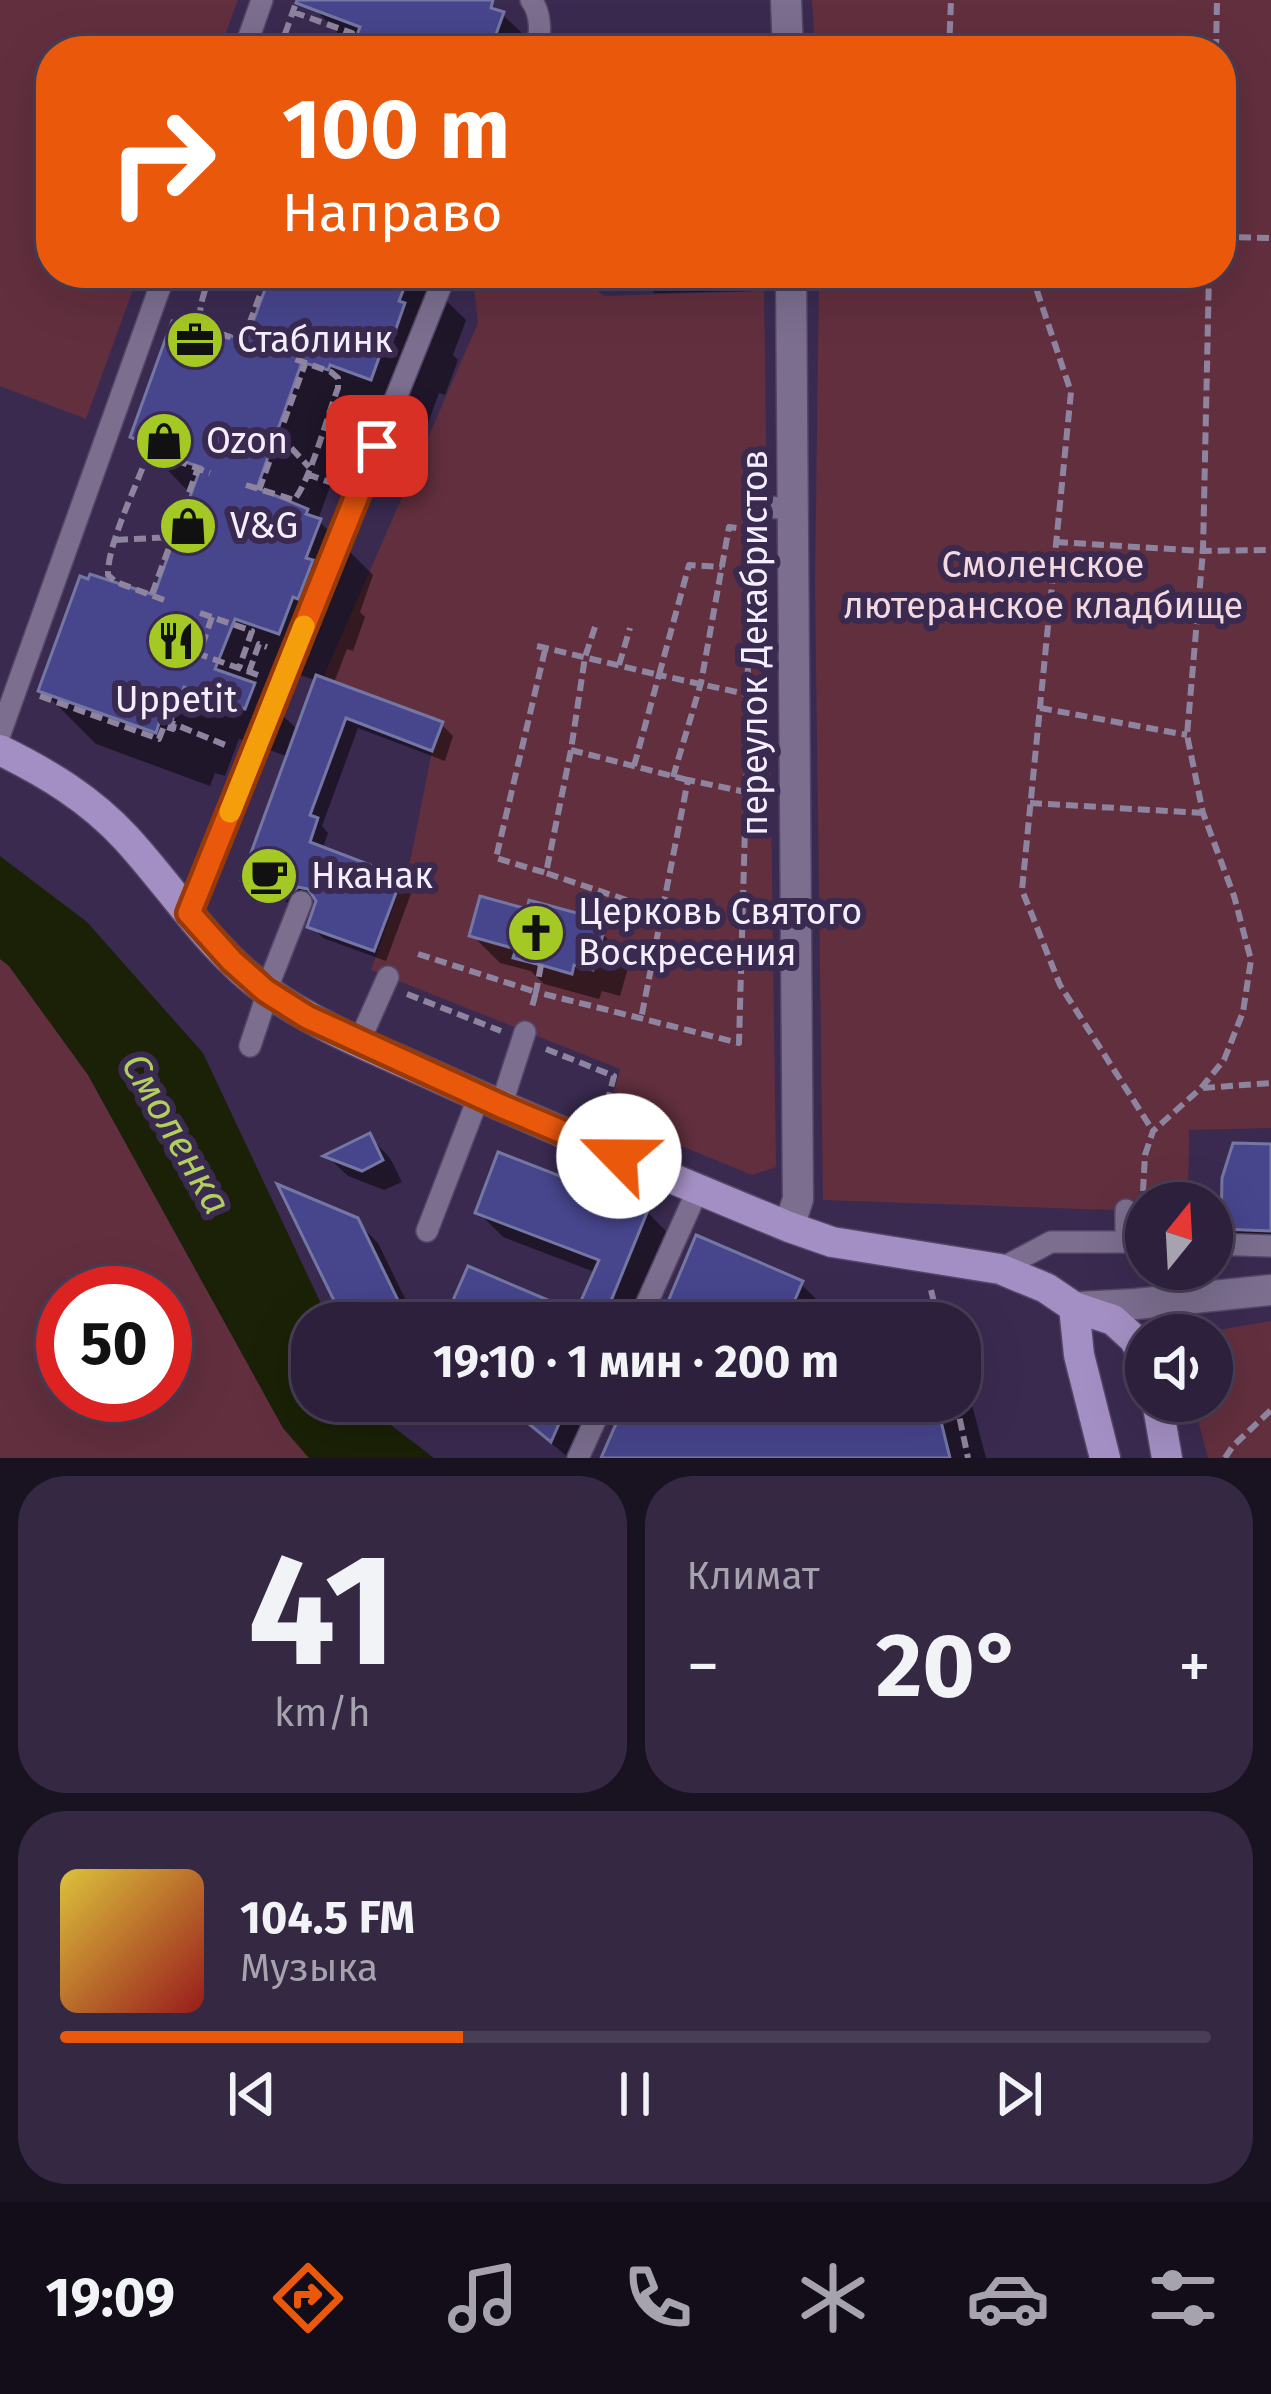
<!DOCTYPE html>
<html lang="ru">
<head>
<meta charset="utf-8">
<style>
  body { margin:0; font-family:"Fira Sans",sans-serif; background:#342843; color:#f1f3f6; height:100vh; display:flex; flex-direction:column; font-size:45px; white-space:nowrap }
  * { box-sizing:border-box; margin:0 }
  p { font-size:39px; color:#a6a3af }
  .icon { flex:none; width:66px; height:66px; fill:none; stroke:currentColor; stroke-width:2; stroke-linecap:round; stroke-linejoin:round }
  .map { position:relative; height:1458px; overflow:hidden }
  .drawer { display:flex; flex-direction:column; gap:18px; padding:18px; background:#181221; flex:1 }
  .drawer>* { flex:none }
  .hud { position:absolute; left:36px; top:36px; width:1200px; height:252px; border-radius:48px; box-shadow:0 12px 48px #0002,0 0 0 3px #483e56; background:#ea580c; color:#fff; overflow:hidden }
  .needle { width:78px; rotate:18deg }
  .controls { position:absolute; left:1125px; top:1182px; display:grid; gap:24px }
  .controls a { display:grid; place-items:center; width:108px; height:108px; border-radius:50%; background:#2c203c; box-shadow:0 12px 48px #0002,0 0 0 3px #483e56; font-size:60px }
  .speed { position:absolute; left:36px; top:1266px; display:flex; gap:24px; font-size:60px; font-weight:700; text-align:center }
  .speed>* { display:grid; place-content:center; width:156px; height:156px; border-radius:50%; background:#2c203c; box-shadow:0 12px 48px #0002,0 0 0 3px #483e56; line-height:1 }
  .speed .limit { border:18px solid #d22; background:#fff; color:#111 }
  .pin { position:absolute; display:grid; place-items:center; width:102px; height:102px; color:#fff; margin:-51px; border-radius:24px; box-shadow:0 6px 18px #0006 }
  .me { position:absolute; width:132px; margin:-66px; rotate:293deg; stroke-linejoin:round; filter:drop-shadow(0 0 9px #0008) }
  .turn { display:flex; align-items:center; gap:42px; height:252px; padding:0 48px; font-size:54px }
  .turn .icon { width:156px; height:156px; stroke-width:2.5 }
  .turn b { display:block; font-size:84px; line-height:102px }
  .big { font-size:90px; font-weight:700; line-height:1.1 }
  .drawer .tile { flex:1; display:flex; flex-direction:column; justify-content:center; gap:18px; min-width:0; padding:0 42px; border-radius:48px; background:#342843 }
  .drawer .dial { align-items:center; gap:0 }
  .dial b { font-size:156px; line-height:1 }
  .song { display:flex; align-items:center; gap:36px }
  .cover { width:144px; height:144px; border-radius:18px; background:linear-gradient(135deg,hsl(50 70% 55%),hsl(0 70% 35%)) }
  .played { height:12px; border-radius:6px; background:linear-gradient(90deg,#ea580c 35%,#483e56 35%) }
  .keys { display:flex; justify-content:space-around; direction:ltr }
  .heat { display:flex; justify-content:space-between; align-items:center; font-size:66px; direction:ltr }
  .drawer .tiles { flex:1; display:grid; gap:18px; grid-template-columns:1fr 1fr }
  .tile:last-child { grid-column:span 2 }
  .trip { position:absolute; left:291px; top:1302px; width:690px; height:120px; border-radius:48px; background:#2c203c; box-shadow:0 12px 48px #0002,0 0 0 3px #483e56; font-weight:700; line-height:120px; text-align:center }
  .tab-bar { display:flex; height:192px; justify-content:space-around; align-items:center; background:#120d18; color:#a6a3af }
  .tab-bar .icon { width:84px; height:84px }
  .tab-bar .selected { color:#ea580c }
  .tab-bar b { font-size:54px; color:#f1f3f6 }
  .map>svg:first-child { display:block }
  .green { fill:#622f3e; fill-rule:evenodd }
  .water { fill:#1a2106 }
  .shadow { fill:#0007; fill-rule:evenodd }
  .building { fill:#47458c; stroke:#7476a3; stroke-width:3 }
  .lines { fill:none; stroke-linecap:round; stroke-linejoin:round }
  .lane-casing { stroke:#544668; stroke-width:24 }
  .street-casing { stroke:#544668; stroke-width:33 }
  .secondary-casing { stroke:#544668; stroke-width:33 }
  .path { stroke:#8f84a0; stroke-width:6; stroke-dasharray:12 6; stroke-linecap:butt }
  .lane { stroke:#7b6e8f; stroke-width:21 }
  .street { stroke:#7b6e8f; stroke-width:30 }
  .secondary { stroke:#a38fc3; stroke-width:30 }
  .route-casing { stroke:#983908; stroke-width:30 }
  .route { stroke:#ea580c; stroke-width:21 }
  .slow { stroke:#f59e0b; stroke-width:21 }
  .labels { text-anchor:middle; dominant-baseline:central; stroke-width:12; stroke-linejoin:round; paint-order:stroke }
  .poi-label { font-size:36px; fill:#f4effe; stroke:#3a2a50; text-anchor:start }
  .park-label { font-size:36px; fill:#f4dae0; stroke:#3a2a50 }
  .street-label { font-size:36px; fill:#f4effe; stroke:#3a2a50 }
  .water-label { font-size:39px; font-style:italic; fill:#b0cf5d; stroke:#3a2a50 }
</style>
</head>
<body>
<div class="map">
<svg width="1271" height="1458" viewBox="0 0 1271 1458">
  <rect width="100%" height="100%" fill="#3a2a50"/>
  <path class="green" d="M0 0H238L219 51H51V273H139L86 419 0 386Z
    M812 0H1271V1128L1189 1130 1188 1203H1146V1211H1142L823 1200 815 586 819 273H1221V51H815Z
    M480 273H563L583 280 604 296 764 291 776 1167 752 1175 608 1116 620 1069 371 970 411 857 432 751 443 722 323 678 478 323 474 287Z
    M0 959 9 966 88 1075 283 1428 309 1458H0ZM63 1293H165V1395H63Z
    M1271 1321V1458H1208L1193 1401H1212V1335H1207L1206 1332Z"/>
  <path class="water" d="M0 856 87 922 203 1053 330 1323H312V1401H368L374 1412 434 1458H309L283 1428 88 1075 9 966 0 959Z"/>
  <path class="shadow" d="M315 0H487L541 51H355L313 7Z
    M642 41 735 45 741 51H642Z
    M274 273H418L466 320 453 355 458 360 445 395 439 393 425 432 384 417 382 422 356 414 318 520 373 575 360 612 365 617 353 651 347 649 333 685 441 724 453 736 445 761 358 728 322 826 328 833 322 850 400 879 412 891 386 961 323 938 311 926 320 899 310 898 300 907 257 891 245 879 289 757 239 739 225 776 215 773 210 786 96 744 42 690 156 599 194 493 188 491 134 436 248 345ZM289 671 317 681 299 731 275 708Z
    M641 273H753V291L655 293 641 279Z
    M529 913 586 918 630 961 620 996 602 991 599 999 544 984 531 971 500 963 472 935Z
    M370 1137 390 1158 402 1182 384 1190 348 1176 328 1157Z
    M1271 1147V1237L1231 1234 1224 1228Z
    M478 1212H647L672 1237 636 1323H446L578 1316 597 1273 503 1237Z
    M356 1221 378 1243 417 1323H348Z
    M801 1284 840 1323H662Z
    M912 1311 924 1323H865Z
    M960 1359 986 1458H605L629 1401H960Z
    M500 1401H603L569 1458Z"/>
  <path class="building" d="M297 0H493L491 8 504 12 490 51H351L360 27 296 3Z
    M271 273H410L399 301 405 303 391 343 385 341 371 380 330 365 328 370 302 362 257 488 308 509 306 514 321 519 306 558 313 560 298 599 293 597 279 634 235 619 215 669 255 683 245 709 184 687 171 724 160 720 156 733 38 691 80 576 88 579 90 574 154 595 172 545 201 467 166 456 168 451 130 437 172 321 185 326 187 321 246 341Z
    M316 675 443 722 432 751 346 718 310 815 318 818 310 842 402 877 374 951 307 927 316 901 308 889 298 887 287 896 241 880Z
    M480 896 527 909 529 900 588 916 585 925 604 931 593 970 574 965 572 974 541 965 513 958 516 949 469 936Z
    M370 1133 383 1160 362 1171 323 1156Z
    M1233 1143 1271 1144V1231L1221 1229 1222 1178Z
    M498 1152 648 1210 602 1323H443L468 1266 576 1312 599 1260 475 1213Z
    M277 1184 358 1218 409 1323H345Z
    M696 1235 803 1281 785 1323H659Z
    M501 1401H569L551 1442Z
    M626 1401H936L950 1458H601Z"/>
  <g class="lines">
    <g class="lane-casing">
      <path id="lane" d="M531 0C541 13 542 35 535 51
        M244 51 262 0
        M767 507 793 509
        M0 734 165 273
        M189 913 446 273
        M266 991 301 902
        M359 1042 388 977
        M250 1046 268 992
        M501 1106 525 1032
        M1126 1210V1242
        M427 1231 479 1096
        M1212 1244 1271 1246
        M1000 1269 1051 1242H1146
        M638 1323 698 1189
        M578 1458 604 1401"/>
    </g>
    <g class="street-casing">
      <path id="street" d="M786 0 788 51
        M789 1227 798 1199 791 273
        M1080 1307 1136 1304 1271 1290"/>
    </g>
    <g class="secondary-casing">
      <path id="secondary" d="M0 750C47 773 90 799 126 838 172 888 211 951 267 991 319 1028 380 1051 437 1077 553 1130 671 1178 789 1227L832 1242 1000 1269 1046 1288 1074 1307 1113 1320 1134 1339 1146 1360
        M1074 1307 1079 1355 1105 1458
        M1157 1401 1167 1458"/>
    </g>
    <path class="path" d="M293 12 352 33 346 51
      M279 51 297 0
      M949 51 951 0
      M1216 51 1217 0
      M1221 237 1271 238
      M211 273C188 335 201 325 256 346
      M1031 273 1071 392 1022 890 1060 985 1153 1131
      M208 281 264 278
      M243 341 268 273
      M279 435 309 467
      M307 474 332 483
      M246 485 294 500C310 481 328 414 338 388V378L331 372 292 358
      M259 490 305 364
      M116 540 172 537
      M1056 542 1203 551 1271 550
      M152 594 198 468
      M164 600 116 582 108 575C107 547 134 491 144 464L151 455H162L210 473
      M200 613 252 631 239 668
      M212 617 199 654 258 675
      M595 627 585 657 571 750 546 873 662 912
      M537 646 659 675 689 565 722 567
      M545 650 496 858 546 873
      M619 665 630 628
      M249 672 259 644 267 647
      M40 696 159 739 164 726 173 729 174 724 230 747
      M1040 708 1187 735
      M571 750 688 780
      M634 766 659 675 746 694
      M673 777 701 683 729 527 750 530 746 792
      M1030 803 1203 813
      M418 954 536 992 531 1011
      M541 965 536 992 739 1043 746 792 688 780 641 1019
      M407 994 501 1031
      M546 1049 614 1076 604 1115
      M1203 1088 1271 1083
      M1143 1191 1145 1155 1153 1131 1201 1088 1224 1060 1243 1012 1251 960 1234 896 1203 813 1187 735 1203 551 1209 273
      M931 1290 939 1323
      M956 1401 968 1458
      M1225 1458 1233 1446 1271 1410"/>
    <use href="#lane" class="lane"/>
    <use href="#street" class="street"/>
    <use href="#secondary" class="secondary"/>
  </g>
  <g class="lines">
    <g class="route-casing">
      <path id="route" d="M377 446 189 913 232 961 266 991 307 1017 501 1106 619 1156"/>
    </g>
    <use href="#route" class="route"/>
    <path class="slow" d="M230 812 304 626"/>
  </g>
  <defs>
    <g id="office-disc" transform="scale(3)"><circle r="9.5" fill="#a4c824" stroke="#3a2a50"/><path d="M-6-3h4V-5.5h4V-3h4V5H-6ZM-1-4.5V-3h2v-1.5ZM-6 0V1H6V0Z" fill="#111"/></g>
    <g id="shop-disc" transform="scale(3)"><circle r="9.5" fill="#a4c824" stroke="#3a2a50"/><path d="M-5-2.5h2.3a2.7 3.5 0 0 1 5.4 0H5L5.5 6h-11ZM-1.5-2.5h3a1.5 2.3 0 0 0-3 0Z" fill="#111"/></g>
    <g id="restaurant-disc" transform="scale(3)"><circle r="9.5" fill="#a4c824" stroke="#3a2a50"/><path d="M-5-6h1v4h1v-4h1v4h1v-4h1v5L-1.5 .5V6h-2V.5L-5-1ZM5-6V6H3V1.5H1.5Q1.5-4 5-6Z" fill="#111"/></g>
    <g id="cafe-disc" transform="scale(3)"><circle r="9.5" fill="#a4c824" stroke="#3a2a50"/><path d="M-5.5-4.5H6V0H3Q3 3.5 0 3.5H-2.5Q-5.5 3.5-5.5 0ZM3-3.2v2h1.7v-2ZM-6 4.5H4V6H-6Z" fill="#111"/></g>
    <g id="church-disc" transform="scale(3)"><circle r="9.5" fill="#a4c824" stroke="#3a2a50"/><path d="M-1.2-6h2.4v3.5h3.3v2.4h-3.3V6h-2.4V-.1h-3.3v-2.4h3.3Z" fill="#111"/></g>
  </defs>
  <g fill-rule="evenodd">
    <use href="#office-disc" x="195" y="340"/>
    <use href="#shop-disc" x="164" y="441"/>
    <use href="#shop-disc" x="188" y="526"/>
    <use href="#restaurant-disc" x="176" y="641"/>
    <use href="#cafe-disc" x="269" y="876"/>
    <use href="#church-disc" x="536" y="933"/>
  </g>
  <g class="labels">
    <g class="poi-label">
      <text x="237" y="340">Стаблинк</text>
      <text x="206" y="441">Ozon</text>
      <text x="230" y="526">V&amp;G</text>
      <text x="176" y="700" text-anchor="middle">Uppetit</text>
      <text x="311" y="876">Нканак</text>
      <text x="578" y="912">Церковь Святого<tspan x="578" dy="41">Воскресения</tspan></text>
    </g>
    <g class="park-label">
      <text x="1043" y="565">Смоленское<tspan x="1043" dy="41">лютеранское кладбище</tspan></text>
    </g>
    <g class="street-label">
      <text transform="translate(755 643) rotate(-90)">переулок Декабристов</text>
    </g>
    <g class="water-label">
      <text transform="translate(176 1134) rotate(60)">Смоленка</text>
    </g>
  </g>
</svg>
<div class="controls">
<a><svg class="needle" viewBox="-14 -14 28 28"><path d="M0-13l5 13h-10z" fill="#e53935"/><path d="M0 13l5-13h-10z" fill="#a6a3af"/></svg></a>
<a><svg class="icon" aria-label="sound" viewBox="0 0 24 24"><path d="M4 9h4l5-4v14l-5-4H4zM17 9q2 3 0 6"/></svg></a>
</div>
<div class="speed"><div class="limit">50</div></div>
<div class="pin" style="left:377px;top:446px;background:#d93025"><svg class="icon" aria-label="arrive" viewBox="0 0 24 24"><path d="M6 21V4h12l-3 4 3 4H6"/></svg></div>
<svg class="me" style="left:619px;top:1156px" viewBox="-20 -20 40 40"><circle r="19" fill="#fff"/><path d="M0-13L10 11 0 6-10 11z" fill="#ea580c"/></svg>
<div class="trip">19:10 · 1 мин · 200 m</div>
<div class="hud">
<div class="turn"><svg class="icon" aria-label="right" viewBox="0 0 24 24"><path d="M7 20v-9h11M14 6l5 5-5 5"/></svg><div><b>100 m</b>Направо</div></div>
</div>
</div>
<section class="drawer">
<div class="tiles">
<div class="tile dial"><b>41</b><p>km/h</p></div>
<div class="tile"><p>Климат</p>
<div class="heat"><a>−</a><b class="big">20°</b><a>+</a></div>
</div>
<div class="tile">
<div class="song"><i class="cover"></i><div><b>104.5 FM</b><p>Музыка</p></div></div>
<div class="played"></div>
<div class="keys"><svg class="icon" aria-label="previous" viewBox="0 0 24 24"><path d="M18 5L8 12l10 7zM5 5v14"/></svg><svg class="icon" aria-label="pause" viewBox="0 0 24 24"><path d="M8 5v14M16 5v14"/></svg><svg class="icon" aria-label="next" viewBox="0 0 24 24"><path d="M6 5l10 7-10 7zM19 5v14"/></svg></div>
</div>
</div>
</section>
<nav class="tab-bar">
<b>19:09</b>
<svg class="icon selected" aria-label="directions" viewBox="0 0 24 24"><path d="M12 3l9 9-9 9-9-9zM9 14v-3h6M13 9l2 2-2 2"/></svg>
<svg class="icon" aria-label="music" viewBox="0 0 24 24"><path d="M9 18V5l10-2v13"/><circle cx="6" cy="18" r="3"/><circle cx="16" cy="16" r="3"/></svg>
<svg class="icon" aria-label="phone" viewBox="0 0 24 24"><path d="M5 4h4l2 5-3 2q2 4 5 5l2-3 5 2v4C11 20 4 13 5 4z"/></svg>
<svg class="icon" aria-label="climate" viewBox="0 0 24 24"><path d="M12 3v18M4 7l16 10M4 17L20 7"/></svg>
<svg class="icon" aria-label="car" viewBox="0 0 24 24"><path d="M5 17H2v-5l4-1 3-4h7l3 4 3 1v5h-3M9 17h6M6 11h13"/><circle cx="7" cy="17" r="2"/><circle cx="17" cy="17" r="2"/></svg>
<svg class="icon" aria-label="filters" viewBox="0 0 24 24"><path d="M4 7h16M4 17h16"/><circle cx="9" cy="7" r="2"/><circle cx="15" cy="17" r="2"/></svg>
</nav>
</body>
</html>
